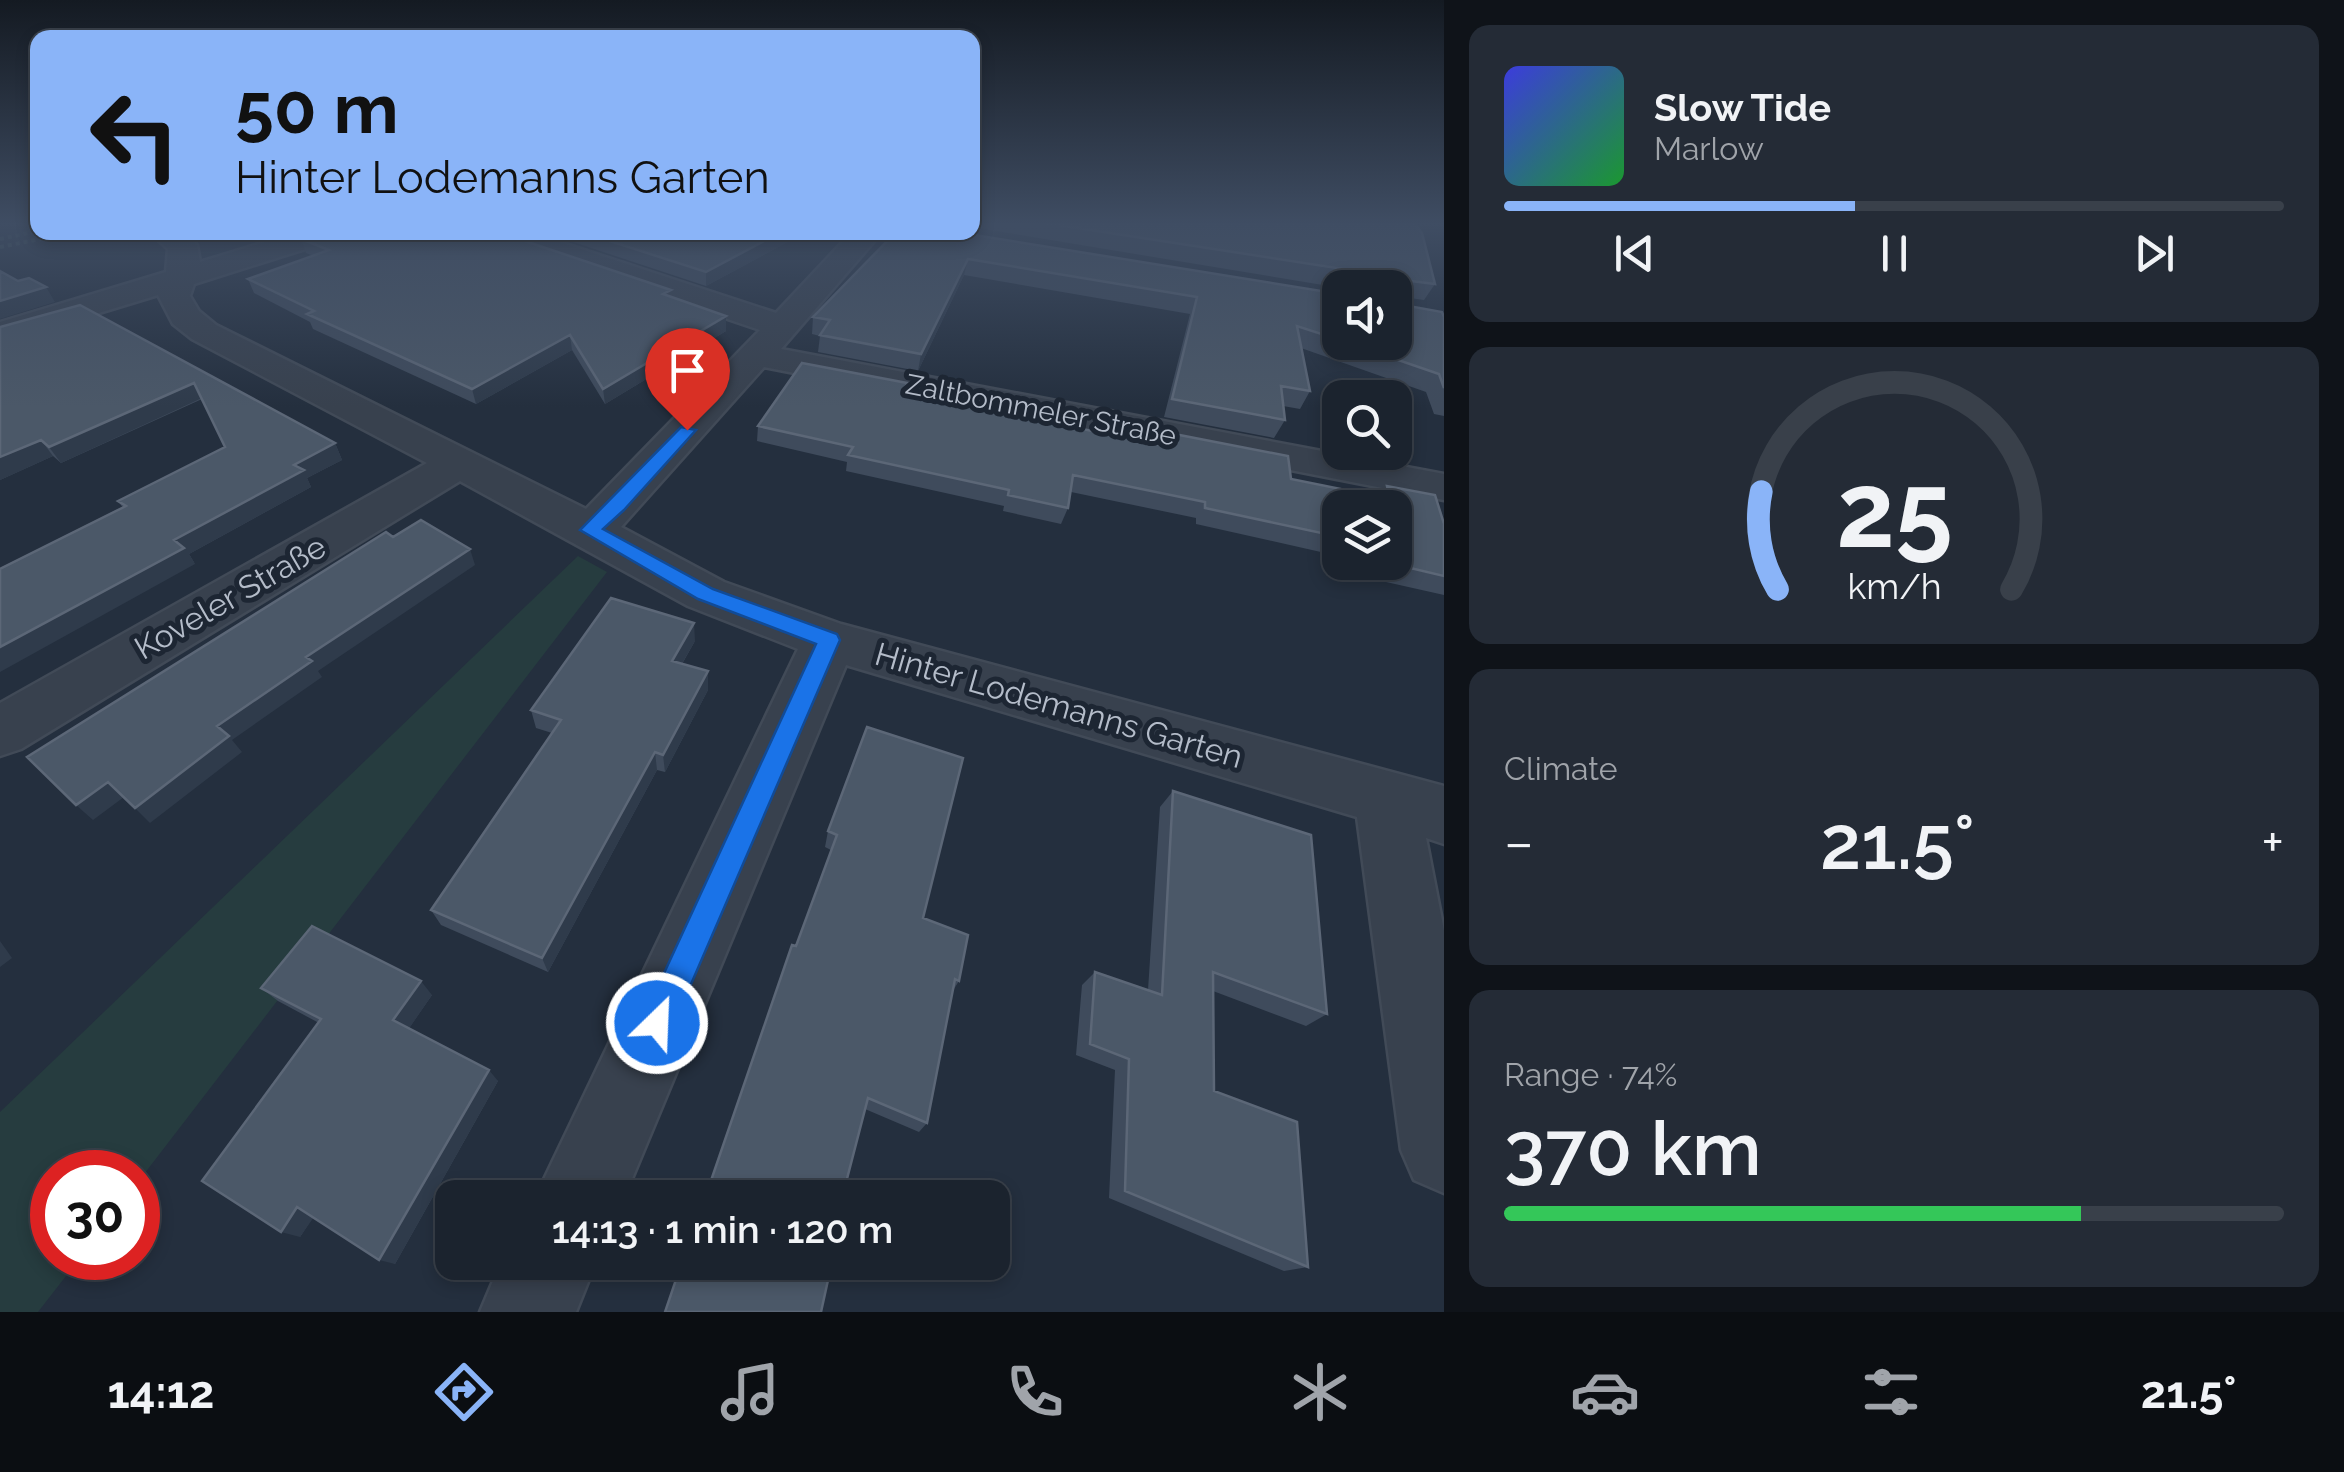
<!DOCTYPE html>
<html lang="en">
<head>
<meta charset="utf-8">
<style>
  body { margin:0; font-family:Raleway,sans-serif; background:#242b36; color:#f1f3f6; height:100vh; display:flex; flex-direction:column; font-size:38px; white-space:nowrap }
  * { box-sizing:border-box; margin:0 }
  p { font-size:32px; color:#a0a4aa }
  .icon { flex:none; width:55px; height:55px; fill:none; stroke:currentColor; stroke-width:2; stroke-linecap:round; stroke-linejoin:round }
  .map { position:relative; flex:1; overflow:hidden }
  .side { display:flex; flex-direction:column; gap:25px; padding:25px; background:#0f1319; width:900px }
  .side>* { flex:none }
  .hud { position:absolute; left:30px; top:30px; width:950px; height:210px; border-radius:20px; box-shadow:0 5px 15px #0003,0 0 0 2px #39404a; background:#8ab4f8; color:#111; overflow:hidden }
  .controls { position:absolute; left:1322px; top:270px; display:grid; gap:20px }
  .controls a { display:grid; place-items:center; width:90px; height:90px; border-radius:20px; background:#1b232e; box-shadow:0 5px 15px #0003,0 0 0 2px #39404a; font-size:50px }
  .speed { position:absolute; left:30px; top:1150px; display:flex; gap:20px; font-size:50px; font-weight:700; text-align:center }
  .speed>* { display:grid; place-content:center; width:130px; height:130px; border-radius:50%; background:#1b232e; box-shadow:0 5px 15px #0003,0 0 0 2px #39404a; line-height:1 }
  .speed .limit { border:15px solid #d22; background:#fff; color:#111 }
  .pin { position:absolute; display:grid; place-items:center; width:85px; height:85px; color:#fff; margin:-102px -42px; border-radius:50% 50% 50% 0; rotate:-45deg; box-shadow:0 0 10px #0007 }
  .pin .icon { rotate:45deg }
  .me { position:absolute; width:110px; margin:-55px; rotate:24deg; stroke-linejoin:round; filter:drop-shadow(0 0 8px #0008) }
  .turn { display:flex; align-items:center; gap:35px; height:210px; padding:0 40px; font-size:45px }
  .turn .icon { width:130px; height:130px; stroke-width:2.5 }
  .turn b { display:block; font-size:70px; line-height:85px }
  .big { font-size:75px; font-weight:600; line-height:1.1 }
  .side .card { flex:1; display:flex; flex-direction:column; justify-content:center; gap:15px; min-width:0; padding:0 35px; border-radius:20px; background:#242b36 }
  .side .dial { align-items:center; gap:0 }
  .dial svg { height:260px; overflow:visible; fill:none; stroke:#39404a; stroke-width:7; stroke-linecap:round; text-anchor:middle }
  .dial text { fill:#f1f3f6; stroke:none }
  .song { display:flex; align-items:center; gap:30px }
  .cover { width:120px; height:120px; border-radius:15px; background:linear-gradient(135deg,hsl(240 70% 55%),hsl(130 70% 35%)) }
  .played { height:10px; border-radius:5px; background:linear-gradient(90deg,#8ab4f8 45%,#39404a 45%) }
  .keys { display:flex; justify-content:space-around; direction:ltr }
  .heat { display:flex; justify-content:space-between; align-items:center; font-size:55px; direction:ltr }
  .charge { height:15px; border-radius:8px; background:linear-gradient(90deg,#34c759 74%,#39404a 0) }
  .trip { position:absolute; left:435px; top:1180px; width:575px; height:100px; border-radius:20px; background:#1b232e; box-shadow:0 5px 15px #0003,0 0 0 2px #39404a; font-weight:600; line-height:100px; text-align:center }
  .dock { display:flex; height:160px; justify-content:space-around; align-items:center; background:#0b0e12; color:#a0a4aa }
  .dock .icon { width:70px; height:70px }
  .dock .current { color:#8ab4f8 }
  .dock b { font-size:45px; color:#f1f3f6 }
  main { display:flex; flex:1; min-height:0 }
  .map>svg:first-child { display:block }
  .green { fill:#263c3f }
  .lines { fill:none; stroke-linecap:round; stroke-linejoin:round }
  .minor-casing { stroke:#414a57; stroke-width:5 }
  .path { stroke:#3f5557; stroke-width:4; stroke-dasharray:4 4; stroke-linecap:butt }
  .minor { fill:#38414e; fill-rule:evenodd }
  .wall { fill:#3f4b5c; fill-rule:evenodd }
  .shaded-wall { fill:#2f3b4b }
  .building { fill:#4b5868; stroke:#5c6777; stroke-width:2.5 }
  .route { fill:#1a73e8; stroke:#114b97; stroke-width:2.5 }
  .labels { text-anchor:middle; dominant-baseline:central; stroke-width:10; stroke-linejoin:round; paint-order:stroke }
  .far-street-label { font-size:28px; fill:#b4bcc9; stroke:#1d2633 }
  .street-label { font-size:32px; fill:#b4bcc9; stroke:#1d2633 }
</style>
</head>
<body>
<main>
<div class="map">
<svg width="1444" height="1312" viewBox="0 0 1444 1312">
  <rect width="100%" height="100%" fill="#242f3e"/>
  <path class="green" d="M578 556 607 572 138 1182V1172H52V1258H80L38 1312H0V1112Z"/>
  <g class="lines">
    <g class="minor-casing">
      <path id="minor" d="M149 232H183L197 245 200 262 298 232H344L340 238 194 284 190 296 199 311 216 325 586 509 760 330 489 238 485 232H529L776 313 852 232H882L781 349 1444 474V500L764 367 621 527 724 582 841 624 1444 786V844L1426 838 1444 931V1193L1414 1180 1401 1150 1357 817 846 665 624 1198H535L798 649 688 606 460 481 21 749 0 756V703L427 463 192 339 173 324 158 295 0 343V322L166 272 168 249Z
        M501 1262H596L576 1312H480Z"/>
    </g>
    <path class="path" d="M0 239 38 231
      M0 247 76 232"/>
    <use href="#minor" class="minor"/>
  </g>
  <path class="wall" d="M972 223H1414L1435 284 1424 300 1403 297V305L1444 317V416L1434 414 1426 392 1301 348 1310 391 1300 409 1283 406 1285 420 1274 438 1164 417 1190 314 964 275 918 371 818 352 820 336 812 334 813 317 896 232 1340 294V342H1395V288H1341L972 227Z
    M543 232H806L706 286Z
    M301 239 672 297 726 316V331L605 404 572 350 476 404 313 329 310 322 254 293 248 279 314 256 306 253Z
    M0 327 335 443 342 460 307 478 311 487 189 554 195 564 123 508 118 501 225 447 202 399 61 463 53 456 0 480Z
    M906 392 1158 444 1164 432 1291 479 1379 497 1387 486 1444 524V595L1337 571 1334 555 1196 524V518L1071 492 1068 508 1061 524 1003 511 1004 506 846 471 847 462 757 441 758 426ZM1340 508 1395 562H1340Z
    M695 641 682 664 708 690 665 772 657 770 548 972 441 925 431 910 552 733 536 728 531 710Z
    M867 727 923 918 959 981 952 992 927 1123 919 1132 865 1109 796 946 831 850 825 847 828 831Z
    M1173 791 1327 1014 1306 1026 1213 991 1214 1091 1308 1267 1284 1271 1109 1198 1115 1070 1076 1055 1082 985 1095 972 1148 990 1160 807Z
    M261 988 432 995 409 1028 498 1081 395 1264 313 1217 300 1237 319 1023 278 1001Z"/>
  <path class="shaded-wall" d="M267 232H284L269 237Z
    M781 232H806L706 286V272Z
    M968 259 964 275 918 371 921 354Z
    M46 287 55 302 0 319V301Z
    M726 316V331L605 404 603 389Z
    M570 335 572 350 476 404 472 389Z
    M194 383 202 398 61 463 49 447Z
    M41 440 53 456 0 480V457Z
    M335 443 342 460 307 478 311 487 189 554 195 564 0 672V647L294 465Z
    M470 549 475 565 318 671 322 677 232 740 242 752 150 823 135 808 217 726 306 657Z
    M694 623 695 641 673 679 672 661Z
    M708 671V690L665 772 663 755Z
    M655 752 657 770 548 972 542 958Z
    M108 782 124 797 93 820 76 805Z
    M0 941 12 958 0 967Z
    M421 981 432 995 406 1033 393 1020Z
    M489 1070 498 1081 395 1264 379 1260Z
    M297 1207 316 1214 300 1237 281 1232Z"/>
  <path class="building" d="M1045 223H1414L1422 233 1435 284 1403 280V305L1442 312 1444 317V388L1439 374 1346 342H1395V288H1351L1350 270Z
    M322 232H498L671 290 663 294 726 316 603 389 570 335 472 389 307 314 314 311 248 279 329 250 301 239Z
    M582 232H781L706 272Z
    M896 232H956L1340 294V340L1297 326 1310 391 1281 386 1285 420 1172 399 1197 297 968 259 921 354 820 335 830 320 813 317Z
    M0 271 18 281 29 278 46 287 0 301Z
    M80 305 335 443 294 465 304 470 174 540 184 548 0 647V569L126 506 118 501 225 447 194 383 49 447 41 440 0 457V327Z
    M802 363 907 383 903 392 1160 445 1164 432 1288 456 1291 479 1390 499 1387 486 1435 495 1444 524V576L1385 562H1395V508H1340V537L1205 508V502L1073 475 1068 508 1008 495 1009 490 848 455 853 447 758 426Z
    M421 520 470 549 306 657 312 661 217 726 229 736 135 808 108 782 76 805 27 757 386 532 393 537Z
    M611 598 694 623 672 661 708 671 663 755 655 752 542 958 431 910 561 720 531 710Z
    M867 727 963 758 923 918 968 935 959 981 955 979 927 1123 868 1098 842 1198H705L792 945 796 946 837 835 828 831Z
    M1173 791 1311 835 1327 1014 1213 972 1214 1091 1297 1122 1308 1267 1125 1191 1129 1059 1090 1044 1095 972 1162 995Z
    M312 926 421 981 393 1020 489 1070 379 1260 297 1207 281 1232 202 1181 321 1019 261 988Z
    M682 1262H832L821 1312H665Z"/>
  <linearGradient id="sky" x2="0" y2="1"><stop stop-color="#141a22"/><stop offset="0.55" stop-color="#3f4d63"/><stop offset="1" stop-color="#3f4d63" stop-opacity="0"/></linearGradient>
  <rect width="1444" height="407" fill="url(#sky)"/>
  <path class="route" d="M681 427 696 430 624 510 603 529 713 589 837 634 840 640 669 1035 657 1039 646 1035 641 1023 816 644 698 599 580 530Z"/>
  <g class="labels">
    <g class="far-street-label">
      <text transform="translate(1041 410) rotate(11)">Zaltbommeler Straße</text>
    </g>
    <g class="street-label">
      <text transform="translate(230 597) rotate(-30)">Koveler Straße</text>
      <text transform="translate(1059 705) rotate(16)">Hinter Lodemanns Garten</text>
    </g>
  </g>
</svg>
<div class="controls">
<a><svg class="icon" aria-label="sound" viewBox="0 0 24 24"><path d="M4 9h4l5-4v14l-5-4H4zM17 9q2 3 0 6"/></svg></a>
<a><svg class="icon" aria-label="search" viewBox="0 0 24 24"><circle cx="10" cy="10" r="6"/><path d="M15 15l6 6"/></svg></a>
<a><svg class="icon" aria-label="layers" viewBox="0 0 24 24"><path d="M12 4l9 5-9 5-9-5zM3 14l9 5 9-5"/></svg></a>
</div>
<div class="speed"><div class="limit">30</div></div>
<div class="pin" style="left:687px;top:430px;background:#d93025"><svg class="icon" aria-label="arrive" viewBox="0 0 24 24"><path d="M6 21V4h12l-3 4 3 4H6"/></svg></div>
<svg class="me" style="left:657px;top:1023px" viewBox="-20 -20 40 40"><circle r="17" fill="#1a73e8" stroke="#fff" stroke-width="3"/><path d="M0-11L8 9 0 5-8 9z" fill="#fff"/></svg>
<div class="trip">14:13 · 1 min · 120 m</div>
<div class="hud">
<div class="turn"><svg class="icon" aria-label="left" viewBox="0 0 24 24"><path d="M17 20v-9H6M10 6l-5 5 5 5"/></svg><div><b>50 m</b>Hinter Lodemanns Garten</div></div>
</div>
</div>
<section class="side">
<div class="card">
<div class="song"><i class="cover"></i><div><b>Slow Tide</b><p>Marlow</p></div></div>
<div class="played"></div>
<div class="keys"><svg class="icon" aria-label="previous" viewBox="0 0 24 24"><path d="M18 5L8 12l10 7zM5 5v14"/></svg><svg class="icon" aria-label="pause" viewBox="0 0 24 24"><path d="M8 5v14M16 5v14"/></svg><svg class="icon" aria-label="next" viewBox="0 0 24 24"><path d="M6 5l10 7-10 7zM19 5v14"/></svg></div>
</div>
<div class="card dial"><svg viewBox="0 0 100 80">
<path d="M14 69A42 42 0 1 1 86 69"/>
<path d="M14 69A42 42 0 0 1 9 39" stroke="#8ab4f8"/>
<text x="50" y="56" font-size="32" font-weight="700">25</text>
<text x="50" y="72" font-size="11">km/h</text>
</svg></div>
<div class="card"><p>Climate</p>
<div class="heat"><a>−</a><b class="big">21.5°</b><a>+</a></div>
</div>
<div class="card"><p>Range · 74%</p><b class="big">370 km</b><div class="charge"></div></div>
</section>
</main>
<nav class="dock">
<b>14:12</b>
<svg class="icon current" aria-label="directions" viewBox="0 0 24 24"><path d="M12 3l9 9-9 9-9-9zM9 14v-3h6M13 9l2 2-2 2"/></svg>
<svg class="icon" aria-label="music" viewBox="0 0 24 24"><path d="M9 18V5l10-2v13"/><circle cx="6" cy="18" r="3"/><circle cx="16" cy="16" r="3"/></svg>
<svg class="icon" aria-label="phone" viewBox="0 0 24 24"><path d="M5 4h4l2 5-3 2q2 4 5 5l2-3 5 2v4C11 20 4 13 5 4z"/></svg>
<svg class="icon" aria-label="climate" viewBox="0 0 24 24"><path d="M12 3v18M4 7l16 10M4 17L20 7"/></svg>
<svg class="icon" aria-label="car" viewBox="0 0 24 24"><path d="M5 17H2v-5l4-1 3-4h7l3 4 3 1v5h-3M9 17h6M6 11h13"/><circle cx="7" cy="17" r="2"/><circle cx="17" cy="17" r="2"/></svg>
<svg class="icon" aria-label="filters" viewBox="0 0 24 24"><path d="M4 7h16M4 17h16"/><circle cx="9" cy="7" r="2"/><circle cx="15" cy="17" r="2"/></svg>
<b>21.5°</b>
</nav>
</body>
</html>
